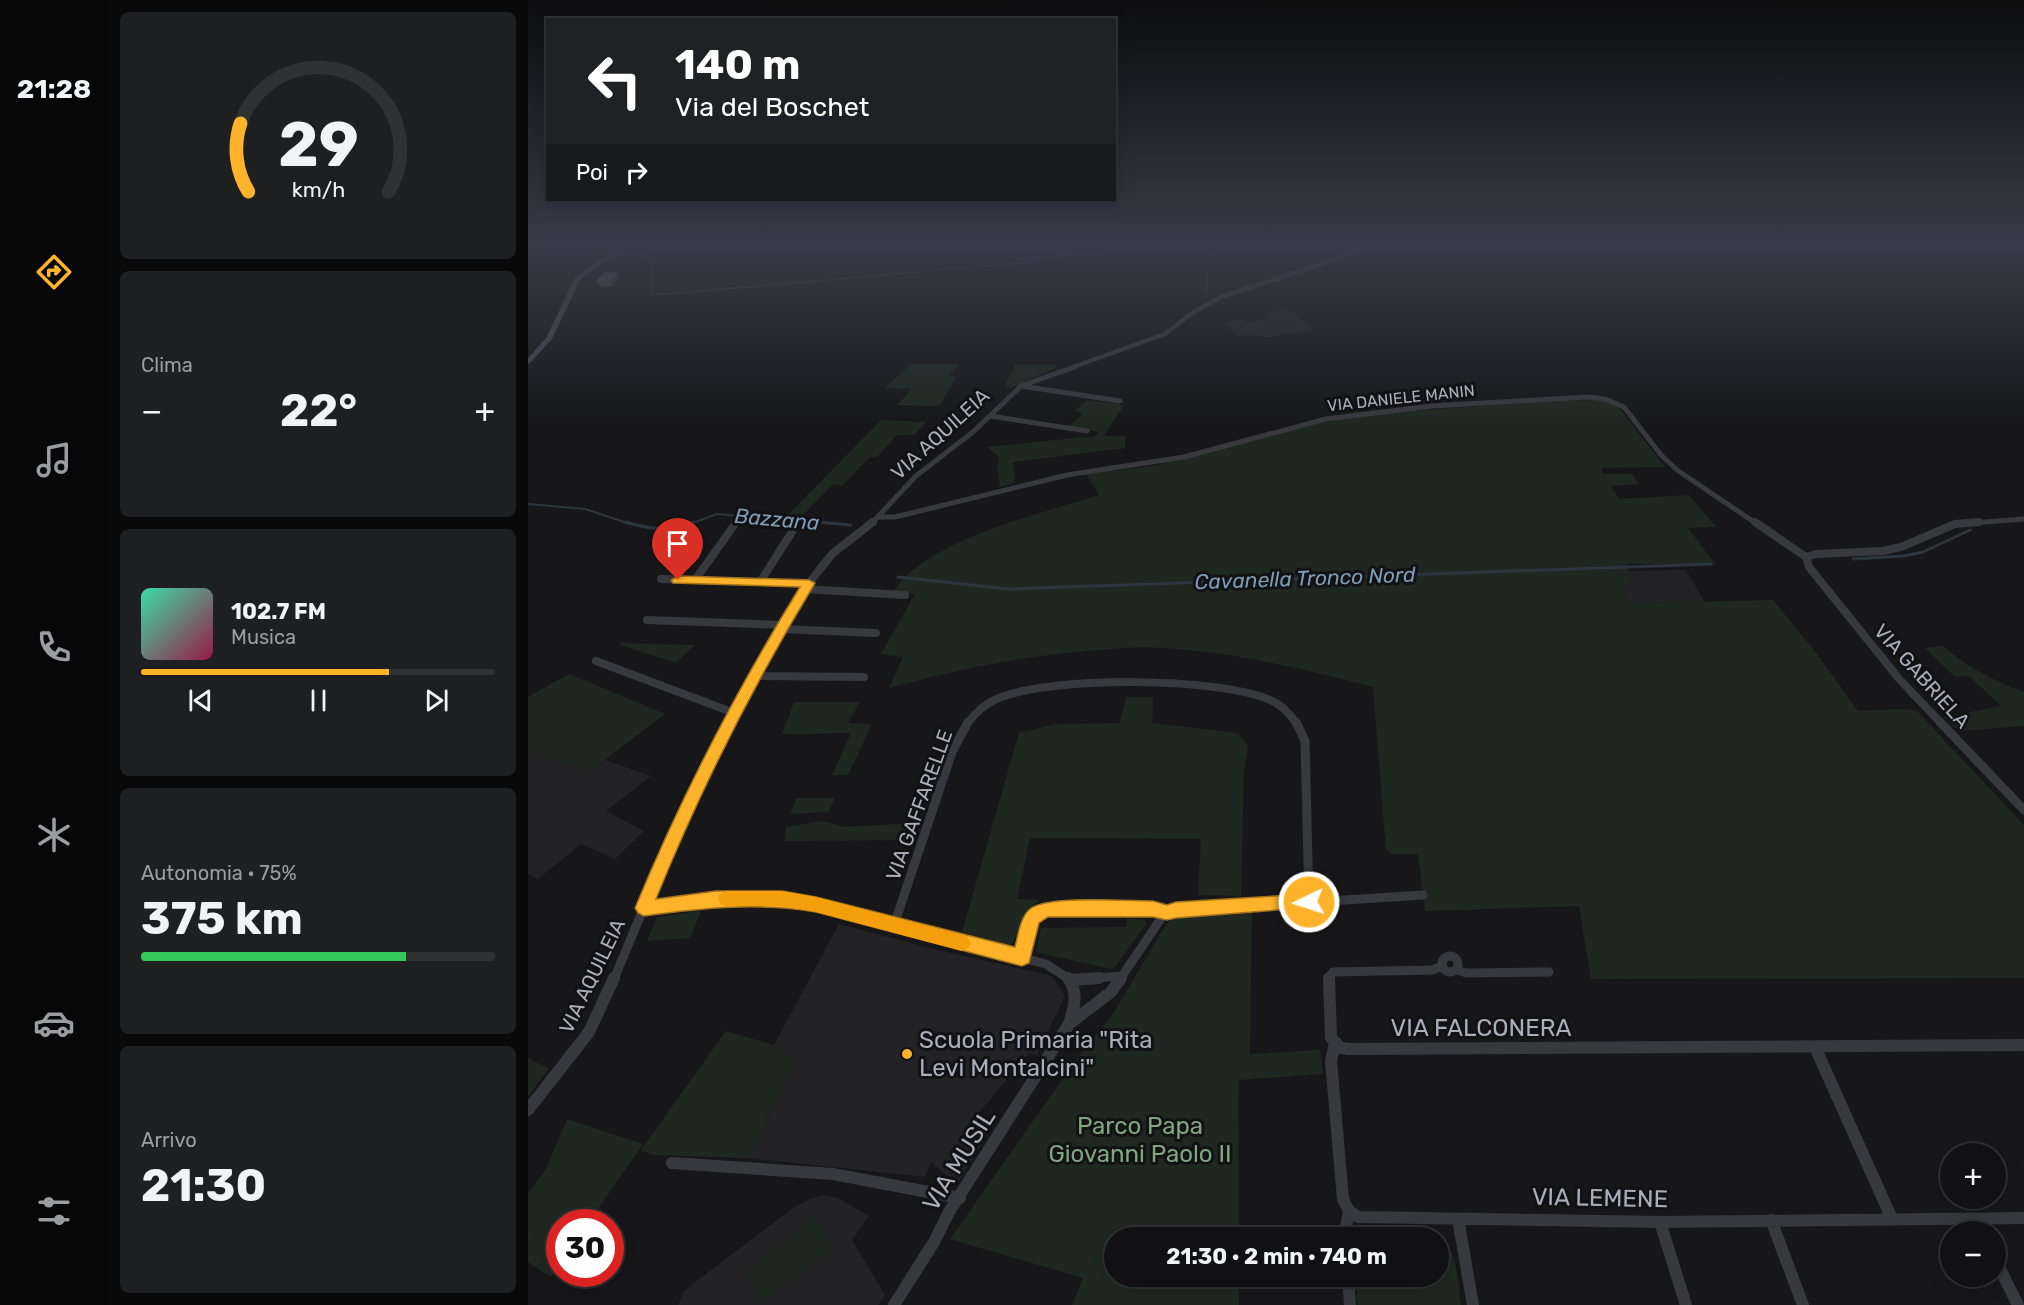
<!DOCTYPE html>
<html lang="it">
<head>
<meta charset="utf-8">
<style>
  body { margin:0; font-family:Rubik,sans-serif; background:#1e1f21; color:#f1f3f6; height:100vh; display:flex; flex-direction:column; font-size:22px; white-space:nowrap }
  * { box-sizing:border-box; margin:0 }
  p { font-size:20px; color:#9c9da0 }
  .icon { flex:none; width:33px; height:33px; fill:none; stroke:currentColor; stroke-width:2; stroke-linecap:round; stroke-linejoin:round }
  .map { position:relative; flex:1; overflow:hidden }
  .details { display:flex; flex-direction:column; gap:12px; padding:12px; background:#09090a; width:420px }
  .details>* { flex:none }
  .hud { position:absolute; left:18px; top:18px; width:570px; height:183px; border-radius:0px; box-shadow:0 3px 15px #0003,0 0 0 2px #303133; background:#202124; color:#fff; overflow:hidden }
  .controls { position:absolute; left:1412px; top:1143px; display:grid; gap:12px }
  .controls a { display:grid; place-items:center; width:66px; height:66px; border-radius:50%; background:#111113; box-shadow:0 3px 15px #0003,0 0 0 2px #303133; font-size:30px }
  .speed { position:absolute; left:18px; top:1209px; display:flex; gap:12px; font-size:30px; font-weight:700; text-align:center }
  .speed>* { display:grid; place-content:center; width:78px; height:78px; border-radius:50%; background:#111113; box-shadow:0 3px 15px #0003,0 0 0 2px #303133; line-height:1 }
  .speed .limit { border:9px solid #d22; background:#fff; color:#111 }
  .pin { position:absolute; display:grid; place-items:center; width:51px; height:51px; color:#fff; margin:-62px -26px; border-radius:50% 50% 50% 0; rotate:-45deg; box-shadow:0 0 6px #0007 }
  .pin .icon { rotate:45deg }
  .me { position:absolute; width:66px; margin:-33px; rotate:266deg; stroke-linejoin:round; filter:drop-shadow(0 0 4px #0008) }
  .turn { display:flex; align-items:center; gap:21px; height:126px; padding:0 30px; font-size:27px }
  .turn .icon { width:78px; height:78px; stroke-width:2.5 }
  .turn b { display:block; font-size:42px; line-height:51px }
  .then { display:flex; align-items:center; height:57px; padding:0 30px; background:#0003; gap:12px; font-size:22px }
  .big { font-size:45px; font-weight:700; line-height:1.1 }
  .details .card { flex:1; display:flex; flex-direction:column; justify-content:center; gap:9px; min-width:0; padding:0 21px; border-radius:9px; background:#1e1f21 }
  .details .dial { align-items:center; gap:0 }
  .dial svg { height:156px; overflow:visible; fill:none; stroke:#303133; stroke-width:7; stroke-linecap:round; text-anchor:middle }
  .dial text { fill:#f1f3f6; stroke:none }
  .song { display:flex; align-items:center; gap:18px }
  .cover { width:72px; height:72px; border-radius:9px; background:linear-gradient(135deg,hsl(160 70% 55%),hsl(340 70% 35%)) }
  .played { height:6px; border-radius:3px; background:linear-gradient(90deg,#feb32a 70%,#303133 70%) }
  .keys { display:flex; justify-content:space-around; direction:ltr }
  .heat { display:flex; justify-content:space-between; align-items:center; font-size:33px; direction:ltr }
  .charge { height:9px; border-radius:4px; background:linear-gradient(90deg,#34c759 75%,#303133 0) }
  .trip { position:absolute; left:576px; top:1227px; width:345px; height:60px; border-radius:30px; background:#111113; box-shadow:0 3px 15px #0003,0 0 0 2px #303133; font-weight:700; line-height:60px; text-align:center }
  main { display:flex; flex:1; min-height:0 }
  .dock { display:flex; flex-direction:column; width:108px; justify-content:space-around; align-items:center; background:#070708; color:#9c9da0 }
  .dock .icon { width:42px; height:42px }
  .dock .on { color:#feb32a }
  .dock b { font-size:27px; color:#f1f3f6 }
  .map>svg:first-child { display:block }
  .built { fill:#232326 }
  .green { fill:#1f2820 }
  .lines { fill:none; stroke-linecap:round; stroke-linejoin:round }
  .stream-far2 { stroke:#2c363e; stroke-width:1.5 }
  .stream-far1 { stroke:#2c363e; stroke-width:2 }
  .stream { stroke:#2c363e; stroke-width:3 }
  .street-far4 { stroke:#38393f; stroke-width:4.5 }
  .street-far3 { stroke:#38393f; stroke-width:5 }
  .street-far2 { stroke:#38393f; stroke-width:8 }
  .street-far1 { stroke:#38393f; stroke-width:9 }
  .street { stroke:#38393f; stroke-width:12 }
  .secondary { fill:#46484f; fill-rule:evenodd }
  .wall { fill:#484a4e }
  .shaded-wall { fill:#303134 }
  .building { fill:#53545a; stroke:#606269; stroke-width:1.5 }
  .route { fill:#feb32a; stroke:#a5741b; stroke-width:1.5 }
  .slow { fill:#f59e0b }
  .poi-dot { fill:#feb32a; stroke:#121214; stroke-width:2 }
  .labels { text-anchor:middle; dominant-baseline:central; stroke-width:6; stroke-linejoin:round; paint-order:stroke }
  .far-street-label { font-size:16px; fill:#a8aeba; stroke:#121214 }
  .street-label { font-size:20px; fill:#a8aeba; stroke:#121214 }
  .water-label { font-size:21px; font-style:italic; fill:#7d9db7; stroke:#121214 }
  .near-street-label { font-size:24px; fill:#a8aeba; stroke:#121214 }
  .near-poi-label { font-size:24px; fill:#a8aeba; stroke:#121214; text-anchor:start }
  .near-park-label { font-size:24px; fill:#7ea680; stroke:#121214 }
</style>
</head>
<body>
<main>
<nav class="dock">
<b>21:28</b>
<svg class="icon on" aria-label="directions" viewBox="0 0 24 24"><path d="M12 3l9 9-9 9-9-9zM9 14v-3h6M13 9l2 2-2 2"/></svg>
<svg class="icon" aria-label="music" viewBox="0 0 24 24"><path d="M9 18V5l10-2v13"/><circle cx="6" cy="18" r="3"/><circle cx="16" cy="16" r="3"/></svg>
<svg class="icon" aria-label="phone" viewBox="0 0 24 24"><path d="M5 4h4l2 5-3 2q2 4 5 5l2-3 5 2v4C11 20 4 13 5 4z"/></svg>
<svg class="icon" aria-label="climate" viewBox="0 0 24 24"><path d="M12 3v18M4 7l16 10M4 17L20 7"/></svg>
<svg class="icon" aria-label="car" viewBox="0 0 24 24"><path d="M5 17H2v-5l4-1 3-4h7l3 4 3 1v5h-3M9 17h6M6 11h13"/><circle cx="7" cy="17" r="2"/><circle cx="17" cy="17" r="2"/></svg>
<svg class="icon" aria-label="filters" viewBox="0 0 24 24"><path d="M4 7h16M4 17h16"/><circle cx="9" cy="7" r="2"/><circle cx="15" cy="17" r="2"/></svg>
</nav>
<section class="details">
<div class="card dial"><svg viewBox="0 0 100 80">
<path d="M14 69A42 42 0 1 1 86 69"/>
<path d="M14 69A42 42 0 0 1 10 34" stroke="#feb32a"/>
<text x="50" y="56" font-size="32" font-weight="700">29</text>
<text x="50" y="72" font-size="11">km/h</text>
</svg></div>
<div class="card"><p>Clima</p>
<div class="heat"><a>−</a><b class="big">22°</b><a>+</a></div>
</div>
<div class="card">
<div class="song"><i class="cover"></i><div><b>102.7 FM</b><p>Musica</p></div></div>
<div class="played"></div>
<div class="keys"><svg class="icon" aria-label="previous" viewBox="0 0 24 24"><path d="M18 5L8 12l10 7zM5 5v14"/></svg><svg class="icon" aria-label="pause" viewBox="0 0 24 24"><path d="M8 5v14M16 5v14"/></svg><svg class="icon" aria-label="next" viewBox="0 0 24 24"><path d="M6 5l10 7-10 7zM19 5v14"/></svg></div>
</div>
<div class="card"><p>Autonomia · 75%</p><b class="big">375 km</b><div class="charge"></div></div>
<div class="card"><p>Arrivo</p><b class="big">21:30</b></div>
</section>
<div class="map">
<svg width="1496" height="1305" viewBox="0 0 1496 1305">
  <rect width="100%" height="100%" fill="#171719"/>
  <path class="built" d="M1158 570 1177 602 1096 603 1101 571Z
    M0 750 61 772 77 760 123 776 78 811 116 831 87 859 53 844 10 879 0 874Z
    M311 924 409 950 524 976 537 996 509 1055 501 1053 440 1126 459 1135 430 1183 403 1163 397 1177 220 1158 267 1061 246 1045Z
    M294 1195 310 1198 341 1216 324 1240 357 1295 350 1305H150L157 1290 265 1208 282 1199Z"/>
  <path class="green" d="M759 308 786 330 741 337 717 335 710 337 696 323 713 319 720 323 742 318 739 313Z
    M384 364H432L420 376 428 377 411 406 369 405 384 389 356 388Z
    M487 365H530L531 366 483 388 477 386Z
    M560 400 596 405 576 436H597V448L485 462 487 483 472 487 469 467 471 457 459 447 568 436 571 432 540 427 555 414 546 411Z
    M1068 400 1084 403 1092 409 1137 467 1073 468 1075 474H1104L1111 484 1083 486 1091 499 1161 495 1188 527 1160 528 1187 564H1099L1101 571 1096 603 1245 600 1286 650 1330 711 1378 709 1389 711 1496 825V978L1063 979 1051 906 897 911 890 854H864L858 850 845 687C775 669 706 652 635 648 613 646 592 648 571 650 499 655 430 669 361 688L375 657 353 654 387 594 365 592C398 540 512 514 571 495L558 474 627 466 773 427 842 414 1019 401Z
    M353 420 398 422 386 435H369L349 457H342L314 486 305 484 272 518 258 517Z
    M93 643 167 645 148 663 92 645Z
    M1415 646C1437 666 1468 682 1496 692V726L1431 731 1416 717 1473 706 1441 676 1427 677 1397 648Z
    M41 674 137 714 61 772 0 750V697Z
    M598 697H625L624 723 710 733 720 746 716 769 713 896 670 895 673 839 502 838 489 899 512 900C494 911 493 924 485 942L481 945 434 932 491 733 528 724 592 723Z
    M266 702H332L320 723 344 724 320 775H304L323 733 254 734Z
    M269 798H307L300 812 262 814Z
    M295 821 316 827 388 823 378 840 257 841 258 827Z
    M173 911 162 938 119 941 129 917Z
    M724 911 722 1054 792 1050 795 1074 710 1080 711 1237 586 1238V1276L711 1277V1305H544L555 1278 422 1239 548 1060 585 1014 638 925 648 915Z
    M599 918 617 920 618 924 587 967 583 969 508 952 513 928 599 927Z
    M198 1031 246 1045 267 1061 220 1158 125 1155 113 1150Z
    M0 1058 21 1069 0 1096Z
    M39 1119 115 1144 61 1222H32L31 1264 23 1277 0 1262V1194L18 1169Z
    M288 1216 305 1248 233 1303 218 1271Z
    M903 1233C931 1241 929 1280 933 1305H830L827 1277 910 1276V1238L832 1237 838 1235Z"/>
  <g class="lines">
    <path class="stream-far2" d="M104 247 108 246 105 250 107 252 124 260V291L126 294H137L494 263 597 244
      M0 252 98 247
      M676 293 679 289 681 244"/>
    <path class="stream-far1" d="M0 504 57 509 102 524
      M162 524 189 514 308 524"/>
    <path class="stream" d="M98 522C122 530 143 531 166 522
      M290 522 323 525
      M1325 559 1375 556 1395 552 1442 530
      M370 577 481 589 1183 564"/>
    <path class="street-far4" d="M545 367 637 334 664 313 693 297 785 267 845 244"/>
    <path class="street-far3" d="M493 386 592 401
      M462 416 559 431
      M352 517H367L539 475 656 457 798 419 904 406 1059 397 1077 399 1096 407 1133 455 1149 470 1229 524
      M343 524 388 476 445 432 493 386 549 366
      M1430 524 1496 519"/>
    <path class="street-far2" d="M1227 522 1278 557
      M1278 557 1281 567 1372 680 1414 724
      M1278 557 1288 554 1355 551 1373 547 1427 524 1451 522
      M133 579 281 583
      M167 580 207 524
      M232 582 267 527
      M277 589 377 595
      M119 620 255 625
      M253 629 348 633
      M68 661 209 714
      M228 676 336 677
      M202 724 255 625 281 583 304 554 345 522
      M439 724C447 713 458 703 471 698 524 676 689 677 742 700 753 704 762 714 769 724"/>
    <path class="street-far1" d="M768 722 777 741 781 902
      M1412 722 1496 810
      M116 908 223 899 288 904 518 964 541 979
      M366 925 424 752 440 722
      M914 964a8 8 0 1 1 16 0a8 8 0 1 1-16 0Z
      M494 958 503 923 517 909H625L639 912
      M928 970 939 973 1021 972
      M86 979 141 847 202 722
      M552 979 594 976
      M592 979 634 917 643 911 895 895
      M800 979 805 972 904 970 915 966"/>
    <path class="street" d="M801 978 803 1038 813 1048 821 1049 1496 1045
      M543 980 571 978
      M541 1024 583 992 593 978
      M807 1043 803 1061 815 1199 821 1211 830 1217 1132 1222 1496 1218
      M1287 1047 1364 1219
      M0 1110 61 1032 86 978
      M144 1163 305 1174 432 1198
      M930 1219 945 1305
      M1447 1219 1453 1232
      M1243 1220 1275 1305
      M1132 1222 1158 1305
      M816 1238 821 1211
      M1467 1259 1490 1305
      M820 1276 822 1305
      M366 1305 406 1242 421 1212 541 1024C546 1008 551 992 540 978"/>
    <path class="secondary" d="M102 244H109L72 264 52 280 24 339 2 363 0 364V358L18 338 47 278 68 262Z"/>
  </g>
  <path class="wall" d="M91 278 84 286 72 287 69 281Z"/>
  <path class="shaded-wall" d="M89 273 91 278 84 286 82 281Z"/>
  <path class="building" d="M77 273H89L82 281H69Z"/>
  <linearGradient id="sky" x2="0" y2="1"><stop stop-color="#0d0d0e"/><stop offset="0.57" stop-color="#363c49"/><stop offset="1" stop-color="#363c49" stop-opacity="0"/></linearGradient>
  <rect width="1496" height="427" fill="url(#sky)"/>
  <path class="route" d="M150 576 281 580 287 583C226 684 172 790 128 899L188 891H254L288 897 487 947C490 936 492 917 502 909 519 895 600 901 625 901L639 905 648 902 781 894 787 896 790 902 787 907 648 918 639 920 625 917H520L511 923 501 963 494 966 288 912C230 902 174 908 116 916L110 913 107 908C153 797 209 689 272 587L145 583 143 580Z"/>
  <path class="slow" d="M198 891H254L288 897 434 935 440 937 443 943 440 948 434 951 288 912 254 906H198L192 904 190 899 192 894Z"/>
  <circle class="poi-dot" cx="379" cy="1054" r="6"/>
  <g class="labels">
    <g class="far-street-label">
      <text transform="translate(873 398) rotate(-6)">VIA DANIELE MANIN</text>
    </g>
    <g class="street-label">
      <text transform="translate(412 434) rotate(-42)">VIA AQUILEIA</text>
      <text transform="translate(1394 676) rotate(48)">VIA GABRIELA</text>
      <text transform="translate(391 805) rotate(-70)">VIA GAFFARELLE</text>
      <text transform="translate(64 976) rotate(-64)">VIA AQUILEIA</text>
    </g>
    <g class="water-label">
      <text transform="translate(249 519) rotate(5)">Bazzana</text>
      <text transform="translate(777 578) rotate(-2)">Cavanella Tronco Nord</text>
    </g>
    <g class="near-street-label">
      <text x="953" y="1028">VIA FALCONERA</text>
      <text transform="translate(431 1160) rotate(-58)">VIA MUSIL</text>
      <text transform="translate(1072 1198) rotate(1)">VIA LEMENE</text>
    </g>
    <g class="near-poi-label">
      <text x="391" y="1040">Scuola Primaria "Rita<tspan x="391" dy="28">Levi Montalcini"</tspan></text>
    </g>
    <g class="near-park-label">
      <text x="612" y="1126">Parco Papa<tspan x="612" dy="28">Giovanni Paolo II</tspan></text>
    </g>
  </g>
</svg>
<div class="controls">
<a>+</a>
<a>−</a>
</div>
<div class="speed"><div class="limit">30</div></div>
<div class="pin" style="left:150px;top:580px;background:#d93025"><svg class="icon" aria-label="arrive" viewBox="0 0 24 24"><path d="M6 21V4h12l-3 4 3 4H6"/></svg></div>
<svg class="me" style="left:781px;top:902px" viewBox="-20 -20 40 40"><circle r="17" fill="#feb32a" stroke="#fff" stroke-width="3"/><path d="M0-11L8 9 0 5-8 9z" fill="#fff"/></svg>
<div class="trip">21:30 · 2 min · 740 m</div>
<div class="hud">
<div class="turn"><svg class="icon" aria-label="left" viewBox="0 0 24 24"><path d="M17 20v-9H6M10 6l-5 5 5 5"/></svg><div><b>140 m</b>Via del Boschet</div></div>
<div class="then">Poi<svg class="icon" aria-label="right" viewBox="0 0 24 24"><path d="M7 20v-9h11M14 6l5 5-5 5"/></svg></div>
</div>
</div>
</main>
</body>
</html>
